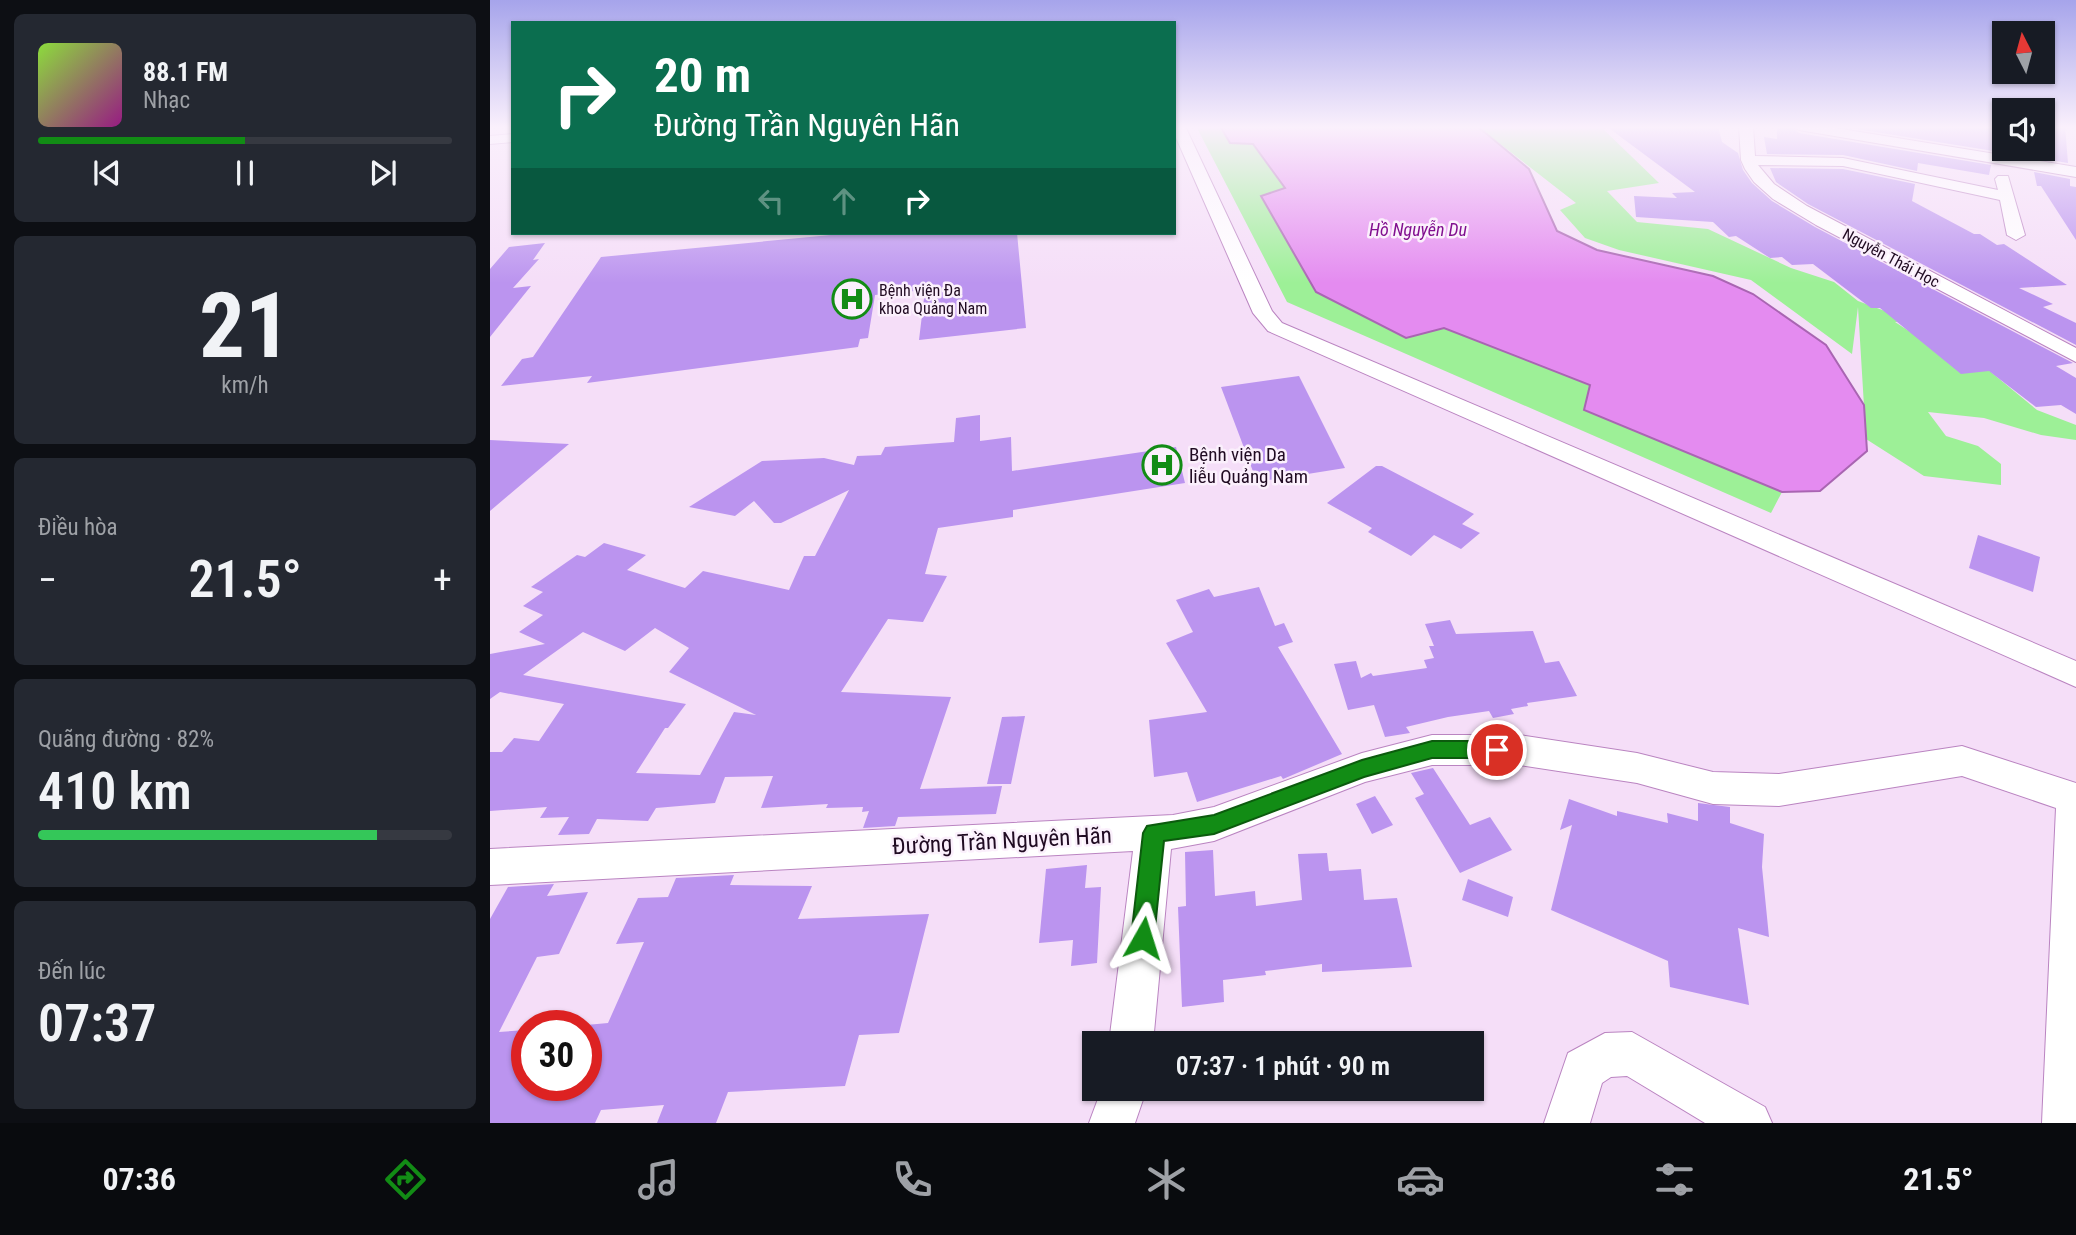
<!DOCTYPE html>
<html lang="vi">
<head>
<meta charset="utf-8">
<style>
  body { margin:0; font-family:"Roboto Condensed",sans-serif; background:#242831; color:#f1f3f6; height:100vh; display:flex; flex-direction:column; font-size:26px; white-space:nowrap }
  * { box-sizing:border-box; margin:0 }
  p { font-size:23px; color:#9ea1a6 }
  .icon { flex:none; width:38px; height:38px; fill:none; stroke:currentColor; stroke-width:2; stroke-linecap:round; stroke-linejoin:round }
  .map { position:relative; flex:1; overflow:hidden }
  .details { display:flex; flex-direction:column; gap:14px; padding:14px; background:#0d0f14; width:490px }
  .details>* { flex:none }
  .hud { position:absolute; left:21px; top:21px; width:665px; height:214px; border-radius:0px; box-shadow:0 2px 5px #0004; background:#0b6e4f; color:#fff; overflow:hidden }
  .needle { width:46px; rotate:354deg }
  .fabs { position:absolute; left:1502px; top:21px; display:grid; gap:14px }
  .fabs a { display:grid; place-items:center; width:63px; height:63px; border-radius:0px; background:#171b24; box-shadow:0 2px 5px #0004; font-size:35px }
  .speed { position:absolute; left:21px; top:1010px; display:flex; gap:14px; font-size:35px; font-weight:700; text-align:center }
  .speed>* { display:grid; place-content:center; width:91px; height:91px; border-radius:50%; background:#171b24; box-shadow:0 2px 5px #0004; line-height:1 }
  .speed .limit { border:10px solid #d22; background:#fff; color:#111 }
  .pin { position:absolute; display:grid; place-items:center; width:60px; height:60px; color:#fff; margin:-30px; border:4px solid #fff; border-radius:50%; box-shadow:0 2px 7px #0007 }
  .me { position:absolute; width:77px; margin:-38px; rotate:6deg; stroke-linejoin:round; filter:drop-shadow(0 0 5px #0008) }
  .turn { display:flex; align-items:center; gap:24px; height:147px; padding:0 28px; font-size:32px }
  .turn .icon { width:91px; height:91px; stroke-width:2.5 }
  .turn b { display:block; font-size:49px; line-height:60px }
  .lanes { display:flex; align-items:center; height:66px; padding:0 28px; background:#0003; justify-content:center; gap:35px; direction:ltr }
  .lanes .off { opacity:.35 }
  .big { font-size:52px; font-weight:600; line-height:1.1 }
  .details .card { flex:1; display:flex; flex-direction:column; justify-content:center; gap:10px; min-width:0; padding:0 24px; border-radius:10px; background:#242831 }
  .details .dial { align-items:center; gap:0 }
  .dial b { font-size:91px; line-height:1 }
  .song { display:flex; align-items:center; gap:21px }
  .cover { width:84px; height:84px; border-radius:10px; background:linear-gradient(135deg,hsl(90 70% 55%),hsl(310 70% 35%)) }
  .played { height:7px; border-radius:4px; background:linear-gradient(90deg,#128c15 50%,#363941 50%) }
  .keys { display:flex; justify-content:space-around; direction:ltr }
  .heat { display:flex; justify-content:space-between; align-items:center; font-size:38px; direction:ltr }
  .charge { height:10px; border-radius:5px; background:linear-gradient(90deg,#34c759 82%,#363941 0) }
  .trip { position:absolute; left:592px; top:1031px; width:402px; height:70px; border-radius:0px; background:#171b24; box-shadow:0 2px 5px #0004; font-weight:600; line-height:70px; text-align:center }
  .tabs { display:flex; height:112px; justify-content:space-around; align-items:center; background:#090b0e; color:#9ea1a6 }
  .tabs .icon { width:49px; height:49px }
  .tabs .active { color:#128c15 }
  .tabs b { font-size:32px; color:#f1f3f6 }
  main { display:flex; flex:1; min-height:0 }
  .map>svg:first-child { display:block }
  .green { fill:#9df097 }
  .water { fill:#e48bf0; stroke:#a965b2; stroke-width:2 }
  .building { fill:#bb94ef; fill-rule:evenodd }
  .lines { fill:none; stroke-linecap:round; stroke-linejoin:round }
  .minor-casing { stroke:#ba84c1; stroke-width:2 }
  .minor { fill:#fff; fill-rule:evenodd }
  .route { fill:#128c15; stroke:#0c5b0e; stroke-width:2 }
  .labels { text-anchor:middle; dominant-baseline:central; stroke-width:5; stroke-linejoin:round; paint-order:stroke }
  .far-street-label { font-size:16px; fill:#200b22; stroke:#fbf0fc }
  .far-poi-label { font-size:16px; fill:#200b22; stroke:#fbf0fc; text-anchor:start }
  .far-water-label { font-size:18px; font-style:italic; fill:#810f8f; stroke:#fbf0fc }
  .poi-label { font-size:19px; fill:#200b22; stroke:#fbf0fc; text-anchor:start }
  .near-street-label { font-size:23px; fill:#200b22; stroke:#fbf0fc }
</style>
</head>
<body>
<main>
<section class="details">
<div class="card">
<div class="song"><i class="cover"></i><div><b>88.1 FM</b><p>Nhạc</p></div></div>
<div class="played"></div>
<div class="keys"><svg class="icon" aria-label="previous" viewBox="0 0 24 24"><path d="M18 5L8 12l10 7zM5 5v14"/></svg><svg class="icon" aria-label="pause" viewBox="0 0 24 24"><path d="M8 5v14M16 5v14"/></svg><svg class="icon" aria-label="next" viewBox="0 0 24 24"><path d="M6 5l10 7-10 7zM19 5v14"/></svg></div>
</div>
<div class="card dial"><b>21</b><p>km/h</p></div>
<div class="card"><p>Điều hòa</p>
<div class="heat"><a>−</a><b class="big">21.5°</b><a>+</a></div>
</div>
<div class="card"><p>Quãng đường · 82%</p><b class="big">410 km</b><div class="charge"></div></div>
<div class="card"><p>Đến lúc</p><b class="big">07:37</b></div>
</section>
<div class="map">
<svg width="1586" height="1123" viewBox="0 0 1586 1123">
  <rect width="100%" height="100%" fill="#f5def8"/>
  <path class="green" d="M706 126H730L740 143 763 144 795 188 771 197 916 338 954 328 1100 385 1095 410 1292 492 1281 513 797 302Z
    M987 126H1110L1169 183 1117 191 1147 222 1218 229 1301 268 1344 282 1368 301 1422 321 1405 322 1422 333 1451 331 1547 410 1586 425V440L1551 435 1494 418 1438 412 1456 436 1488 446 1511 464V485L1434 476 1376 439 1368 307 1362 354 1261 280 1129 250 1095 238 1070 210 1086 203Z"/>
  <path class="water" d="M730 126H987L1039 169 1067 231 1107 250 1223 276 1263 294 1336 345 1374 405 1377 451 1330 491 1292 492 1094 410 1100 385 954 328 916 338 826 292 771 196 795 188 763 144 740 143Z"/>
  <path class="building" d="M1116 126H1228L1232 142 1248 153 1253 170 1262 183 1282 201 1325 227 1583 363 1566 366 1586 378V414L1571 405 1546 407 1499 371 1471 374 1390 308H1381L1323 264 1302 265 1292 257 1280 258 1246 236 1239 237 1223 222 1146 217 1144 196 1187 198 1182 193 1205 192Z
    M1287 126H1300L1309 133 1501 165 1499 175 1428 163 1427 171 1353 155 1277 154 1274 137 1287 139Z
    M1348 126 1416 128 1417 126H1514V149H1552V126H1575L1578 163Z
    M1280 168 1353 169 1425 184 1422 201 1484 234H1490L1507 245 1514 244 1577 285 1529 288 1563 304 1553 307 1586 323V345L1318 204 1286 182Z
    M1544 172 1580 179V186L1586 187V240L1551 186H1547Z
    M362 233H527L536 328 429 340 435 290 385 295 378 338 370 339 368 347 97 383 102 376 11 386 32 359 43 357 111 257Z
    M55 243 43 260 49 259 23 288 41 286 0 337V269L19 247Z
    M809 376 855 468 767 482 731 387Z
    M490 415V441L521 437 522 471 686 447 695 483 523 510V517L448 528 435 574 457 576 433 622 398 619 351 692 461 697 430 789 512 786 506 814 408 817 405 826 373 828 379 811 372 812 373 807 336 808 338 804 271 808 283 776 235 777 225 803 166 808 158 821 107 819 99 834 68 835 79 817 50 818 57 807 0 811V752H12L24 738 49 741 74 704 10 692 0 699V654L55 644 29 632 53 615 33 606 53 592 41 587 87 555 95 557 114 543 156 555 137 570 195 588 213 571 299 590 314 556H325L359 490 291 523H284L264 501 245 516 199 507 272 461 334 458 364 465 367 456 391 455 395 447 464 442 466 418ZM165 628 199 648 179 672 266 715 244 712 210 775 146 773 175 728H178L196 704 33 675 93 632 135 651Z
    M0 440 79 444 0 511Z
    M886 466H892L984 514 972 524 990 533 971 549 944 535 921 556 878 532 882 528 837 503Z
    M1488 535 1550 557 1543 592 1479 568Z
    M769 587 785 626 794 623 803 642 788 647 852 754 793 779 791 776 707 802 697 772 664 777 659 720 717 712 676 643 703 632 686 600 719 589 724 597Z
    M960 620 966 634 1043 631 1055 663 1069 661 1087 696 1037 703 1038 706 1021 709 1024 714 1003 718 999 711 958 717 916 727 920 733 895 737 884 705 858 710 844 664 866 661 871 678 881 673 883 676 937 668 934 660 944 658 939 646H944L935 624Z
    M535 716 521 784H497L512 717Z
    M943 768 980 825 1000 817 1022 850 970 873 925 798 934 794 921 773Z
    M885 796 903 825 882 834 866 804Z
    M1079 799 1127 816V811L1178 823 1177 813 1208 821V803L1240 807V823L1274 834 1272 867 1279 937 1248 928 1259 1005 1180 987 1178 961 1061 910 1082 825 1070 830Z
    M723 850 725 896 765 891 766 906 812 900 808 854 837 853 839 871 871 869 874 900 907 898 922 967 832 972V964L775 971 776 975 733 980 734 1002 692 1007 688 907 696 906 695 852Z
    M597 865 595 888 611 887 607 963 581 966 583 940 549 943 556 869Z
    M244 875 240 885 322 886 308 919 439 914 409 1033 369 1035 355 1086 238 1092 226 1123H167L174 1105 111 1110 105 1123H0V919L18 887 64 884 57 896 98 892 69 954 47 957 9 1032 37 1030V1085H96V1025L118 1023 154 942 126 944 148 898 178 897 186 878Z
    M978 879 1023 897 1018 917 972 900Z"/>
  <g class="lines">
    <g class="minor-casing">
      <path id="minor" d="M684 126H695L782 311 792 323 1586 661V687L778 331 763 313 684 133Z
        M1249 126H1263L1265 156 1353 158 1508 190 1505 179 1508 176H1518L1535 235 1526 240 1517 235 1510 200 1353 166 1268 165 1284 184 1317 206 1586 348V362L1326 225 1283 199 1264 182 1255 169 1251 160Z
        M1302 126H1333L1586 167V177L1309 130Z
        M23 134V142L0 144V136Z
        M942 735H1029L1147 753 1223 772 1289 774 1472 746 1586 783V1123H1552L1566 808 1472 776 1289 806 1223 804 1147 783 1029 765H942L875 782 724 841 681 849 663 1043H619L643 851 0 885V849L683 815 724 807 872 753Z
        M1142 1032 1275 1107 1282 1123H1215L1137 1076 1121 1077 1112 1083 1100 1123H1054L1078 1053 1115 1033Z
        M612 1088H657L645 1123H599Z"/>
    </g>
    <use href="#minor" class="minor"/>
  </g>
  <linearGradient id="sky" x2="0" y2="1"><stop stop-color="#a6a4eb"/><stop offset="0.45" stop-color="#faf0fc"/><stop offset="1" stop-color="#faf0fc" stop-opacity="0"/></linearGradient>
  <rect width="1586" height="283" fill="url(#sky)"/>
  <path class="route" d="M942 741H1007L1014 744 1017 750 1014 756 1007 758H942L874 777 724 834 674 841 664 938 661 946 653 949 644 946 641 938 653 833 657 826 724 815 872 760Z"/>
  <defs>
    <g id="hospital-ring" transform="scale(2.0125)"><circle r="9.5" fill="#fbf0fc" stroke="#128c15" stroke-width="1.5"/><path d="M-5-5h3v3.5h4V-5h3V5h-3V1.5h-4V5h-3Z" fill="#128c15"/></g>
  </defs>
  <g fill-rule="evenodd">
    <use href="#hospital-ring" x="362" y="299"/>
    <use href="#hospital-ring" x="672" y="465"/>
  </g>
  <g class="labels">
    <g class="far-street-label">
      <text transform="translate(1401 258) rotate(28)">Nguyễn Thái Học</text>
    </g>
    <g class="far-poi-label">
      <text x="389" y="290">Bệnh viện Đa<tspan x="389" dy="18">khoa Quảng Nam</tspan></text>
    </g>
    <g class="far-water-label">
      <text x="928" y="229">Hồ Nguyễn Du</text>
    </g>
    <g class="poi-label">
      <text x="699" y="454">Bệnh viện Da<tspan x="699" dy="22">liễu Quảng Nam</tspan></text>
    </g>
    <g class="near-street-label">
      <text transform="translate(512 841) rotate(-3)">Đường Trần Nguyên Hãn</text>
    </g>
  </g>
</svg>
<div class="fabs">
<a><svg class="needle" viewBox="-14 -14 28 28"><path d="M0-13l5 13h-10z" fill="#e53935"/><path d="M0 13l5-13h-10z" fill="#9ea1a6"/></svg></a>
<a><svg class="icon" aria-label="sound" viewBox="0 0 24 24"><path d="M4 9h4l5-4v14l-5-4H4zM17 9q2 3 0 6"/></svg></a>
</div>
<div class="speed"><div class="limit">30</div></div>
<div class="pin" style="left:1007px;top:750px;background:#d93025"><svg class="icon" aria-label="arrive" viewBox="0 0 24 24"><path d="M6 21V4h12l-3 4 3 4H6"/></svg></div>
<svg class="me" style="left:653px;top:938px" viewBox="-20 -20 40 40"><path d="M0-17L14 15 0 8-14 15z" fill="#128c15" stroke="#fff" stroke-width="4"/></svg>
<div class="trip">07:37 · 1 phút · 90 m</div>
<div class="hud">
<div class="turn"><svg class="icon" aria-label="right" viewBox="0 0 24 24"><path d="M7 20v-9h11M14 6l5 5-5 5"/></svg><div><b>20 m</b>Đường Trần Nguyên Hãn</div></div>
<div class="lanes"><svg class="icon off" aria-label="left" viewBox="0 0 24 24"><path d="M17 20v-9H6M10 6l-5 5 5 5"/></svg><svg class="icon off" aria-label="ahead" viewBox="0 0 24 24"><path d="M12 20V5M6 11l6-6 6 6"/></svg><svg class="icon" aria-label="right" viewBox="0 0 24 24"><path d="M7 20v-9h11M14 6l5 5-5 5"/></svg></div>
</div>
</div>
</main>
<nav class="tabs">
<b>07:36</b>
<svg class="icon active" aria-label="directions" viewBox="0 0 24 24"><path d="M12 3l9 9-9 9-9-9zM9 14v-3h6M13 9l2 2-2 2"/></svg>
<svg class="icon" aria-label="music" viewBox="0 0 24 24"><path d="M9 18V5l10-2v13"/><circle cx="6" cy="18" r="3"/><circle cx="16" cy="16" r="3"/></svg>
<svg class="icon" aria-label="phone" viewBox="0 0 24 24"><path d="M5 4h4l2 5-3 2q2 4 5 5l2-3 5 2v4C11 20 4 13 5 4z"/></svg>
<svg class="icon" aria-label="climate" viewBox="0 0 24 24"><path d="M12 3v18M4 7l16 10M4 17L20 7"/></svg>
<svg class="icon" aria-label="car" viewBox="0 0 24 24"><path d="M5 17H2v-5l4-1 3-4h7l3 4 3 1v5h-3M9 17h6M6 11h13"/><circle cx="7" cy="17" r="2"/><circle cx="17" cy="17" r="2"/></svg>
<svg class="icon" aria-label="filters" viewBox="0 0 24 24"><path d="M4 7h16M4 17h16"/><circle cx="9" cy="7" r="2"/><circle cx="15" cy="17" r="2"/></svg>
<b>21.5°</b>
</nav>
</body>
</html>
